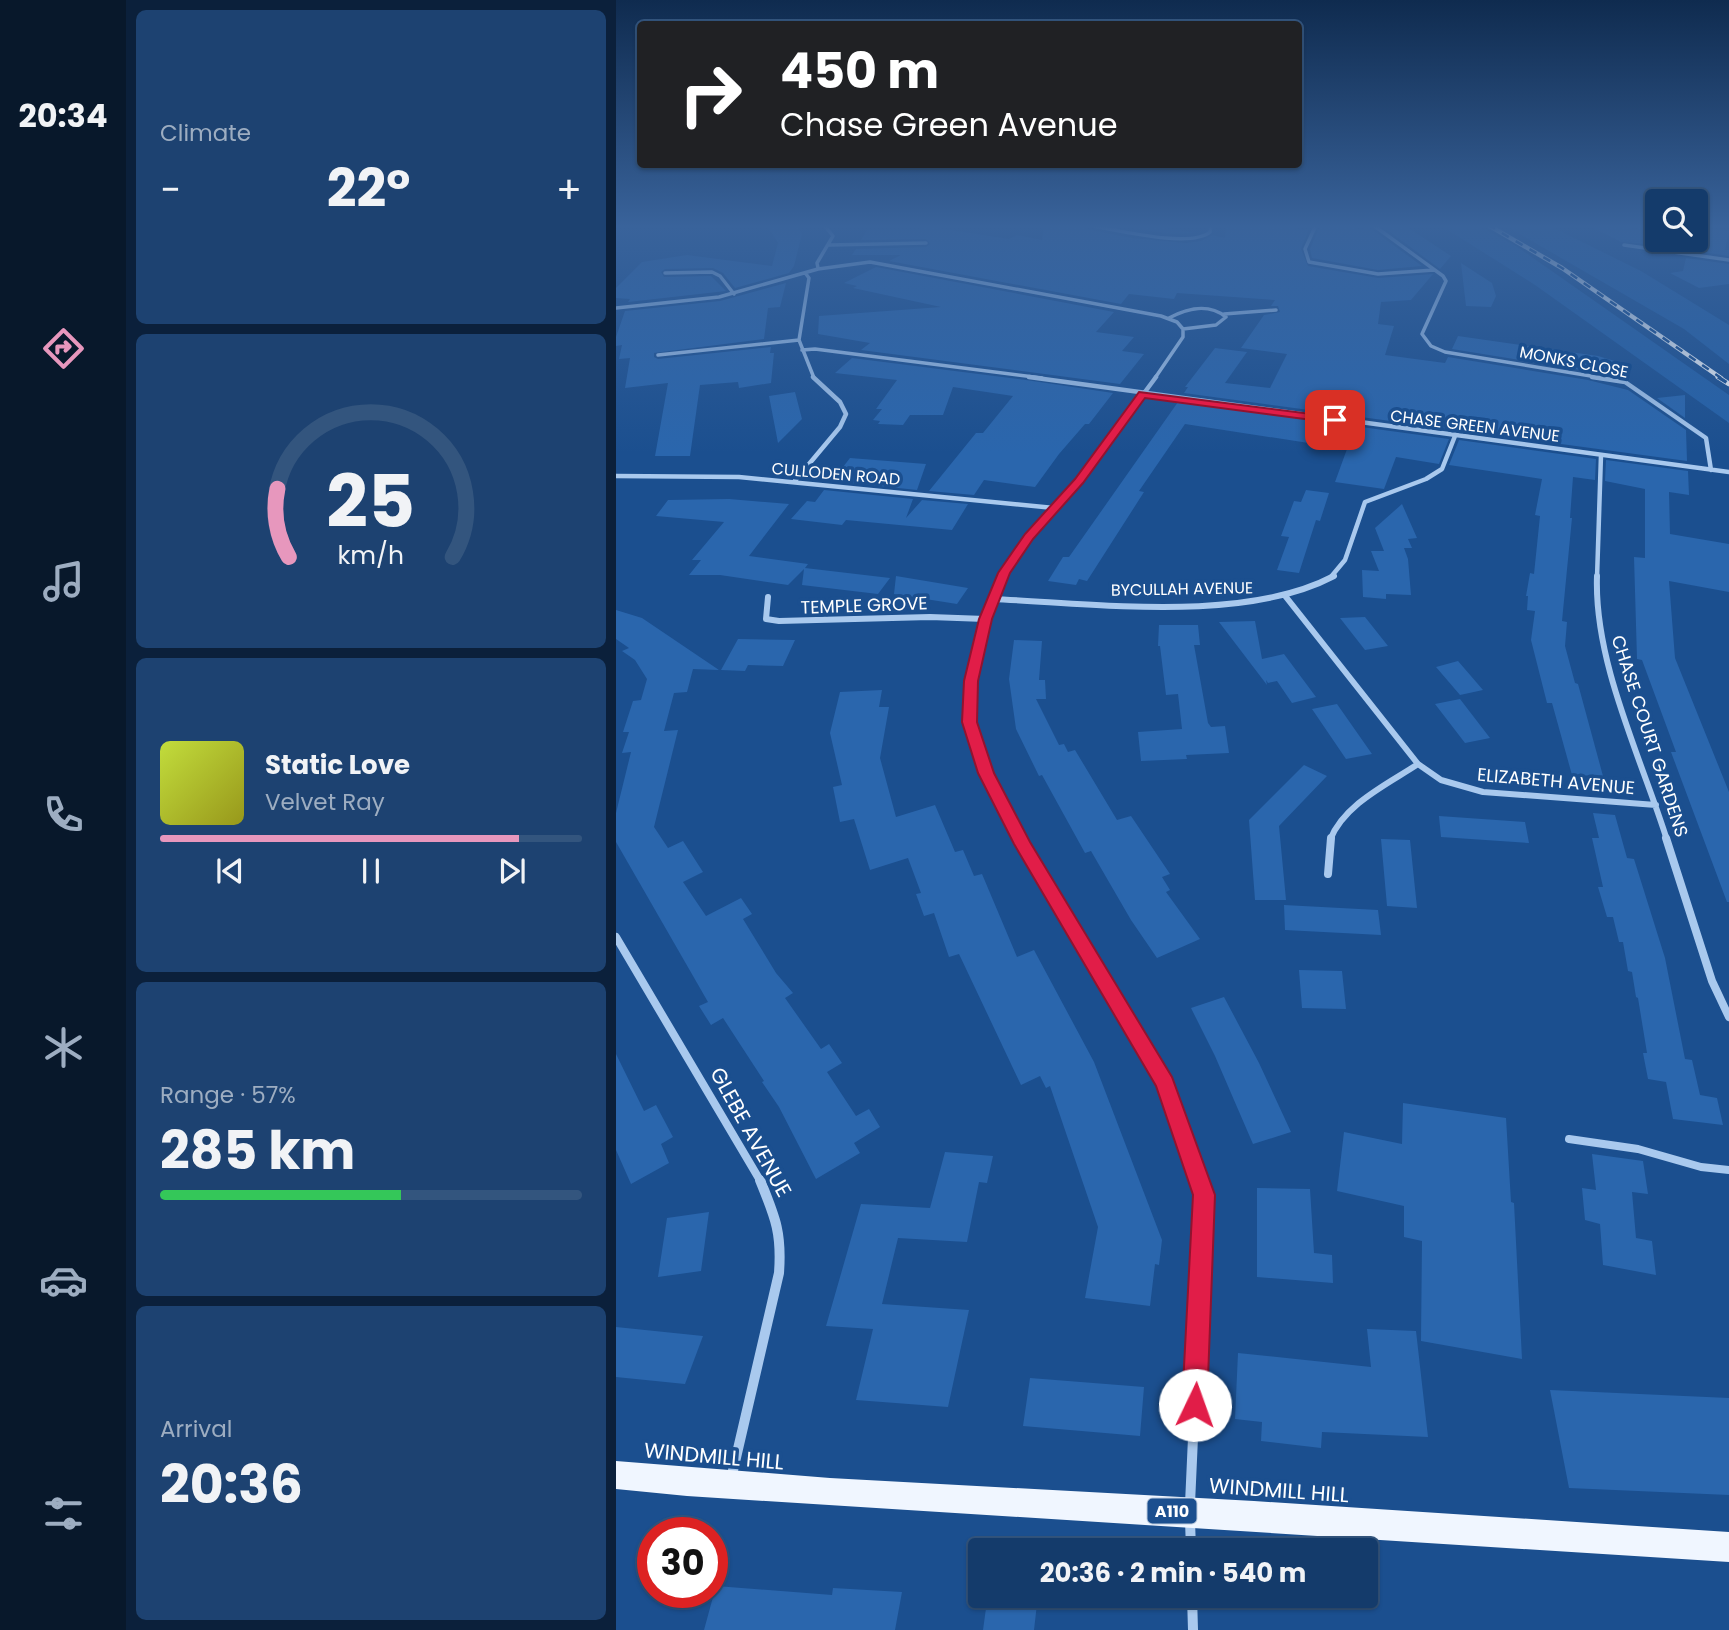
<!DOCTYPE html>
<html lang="en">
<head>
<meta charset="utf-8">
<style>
  body { margin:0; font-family:Poppins,sans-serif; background:#1d4271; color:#f1f3f6; height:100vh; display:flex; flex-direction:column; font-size:26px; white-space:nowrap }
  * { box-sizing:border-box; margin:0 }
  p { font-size:23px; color:#9dadc1 }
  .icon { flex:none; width:38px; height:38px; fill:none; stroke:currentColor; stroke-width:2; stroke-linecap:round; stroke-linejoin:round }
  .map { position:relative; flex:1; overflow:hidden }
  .details { display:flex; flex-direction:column; gap:10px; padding:10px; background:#0b203b; width:490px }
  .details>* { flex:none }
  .banner { position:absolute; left:21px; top:21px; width:665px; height:147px; border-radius:7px; box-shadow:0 2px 5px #0004,0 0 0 2px #33557e; background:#202124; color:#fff; overflow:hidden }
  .fabs { position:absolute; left:1029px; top:189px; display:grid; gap:14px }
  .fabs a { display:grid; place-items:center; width:63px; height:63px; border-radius:7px; background:#143b6b; box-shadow:0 2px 5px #0004,0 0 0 2px #33557e; font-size:35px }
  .speed { position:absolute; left:21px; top:1517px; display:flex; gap:14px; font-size:35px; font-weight:700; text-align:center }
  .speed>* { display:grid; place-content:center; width:91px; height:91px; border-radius:50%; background:#143b6b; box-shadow:0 2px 5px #0004,0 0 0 2px #33557e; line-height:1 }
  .speed .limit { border:10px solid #d22; background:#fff; color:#111 }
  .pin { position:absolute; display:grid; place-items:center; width:60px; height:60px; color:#fff; margin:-30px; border-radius:14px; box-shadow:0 4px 10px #0006 }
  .me { position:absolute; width:77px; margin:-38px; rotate:3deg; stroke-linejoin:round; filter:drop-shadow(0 0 5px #0008) }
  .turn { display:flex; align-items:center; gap:24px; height:147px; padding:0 28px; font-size:32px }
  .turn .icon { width:91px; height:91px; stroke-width:2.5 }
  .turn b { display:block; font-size:49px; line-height:60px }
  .big { font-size:52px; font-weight:700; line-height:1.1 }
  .details .tile { flex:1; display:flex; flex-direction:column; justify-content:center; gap:10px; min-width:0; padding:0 24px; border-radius:10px; background:#1d4271 }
  .details .dial { align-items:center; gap:0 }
  .dial svg { height:182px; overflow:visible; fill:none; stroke:#33557e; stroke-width:7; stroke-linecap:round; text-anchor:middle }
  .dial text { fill:#f1f3f6; stroke:none }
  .song { display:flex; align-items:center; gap:21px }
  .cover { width:84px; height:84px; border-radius:10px; background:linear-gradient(135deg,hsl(70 70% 55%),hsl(60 70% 35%)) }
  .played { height:7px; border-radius:4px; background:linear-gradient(90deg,#e797bd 85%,#33557e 85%) }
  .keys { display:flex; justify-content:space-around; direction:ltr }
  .heat { display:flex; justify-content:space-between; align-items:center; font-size:38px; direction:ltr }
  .charge { height:10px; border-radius:5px; background:linear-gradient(90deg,#34c759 57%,#33557e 0) }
  .trip { position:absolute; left:352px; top:1538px; width:410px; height:70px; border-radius:7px; background:#143b6b; box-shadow:0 2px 5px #0004,0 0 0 2px #33557e; font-weight:700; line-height:70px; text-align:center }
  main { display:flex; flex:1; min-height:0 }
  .tab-bar { display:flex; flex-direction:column; width:126px; justify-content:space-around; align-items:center; background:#08182b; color:#9dadc1 }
  .tab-bar .icon { width:49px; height:49px }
  .tab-bar .current { color:#e797bd }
  .tab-bar b { font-size:32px; color:#f1f3f6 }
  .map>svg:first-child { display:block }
  .green { fill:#2461a8 }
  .building { fill:#2a66ad }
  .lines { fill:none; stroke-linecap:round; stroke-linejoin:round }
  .street-far4 { stroke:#a9c9ee; stroke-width:3.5 }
  .street-far3 { stroke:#a9c9ee; stroke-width:4.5 }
  .street-far2 { stroke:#a9c9ee; stroke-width:6 }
  .street-far1 { stroke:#a9c9ee; stroke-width:8 }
  .street { stroke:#a9c9ee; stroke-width:10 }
  .primary { fill:#f0f6ff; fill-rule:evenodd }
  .rail-far1-casing { stroke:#fff; stroke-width:4.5 }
  .rail-casing { stroke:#fff; stroke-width:5 }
  .rail-far1 { stroke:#1b4f8f; stroke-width:2.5; stroke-dasharray:8; stroke-linecap:butt }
  .rail { stroke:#1b4f8f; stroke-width:3.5; stroke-dasharray:10; stroke-linecap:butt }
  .route { fill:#e11d48; stroke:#92132f; stroke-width:2 }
  .labels { text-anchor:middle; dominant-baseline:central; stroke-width:7; stroke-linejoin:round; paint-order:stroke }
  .far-street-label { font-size:16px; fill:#fff; stroke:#1b4f8f }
  .shield { fill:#1b4f8f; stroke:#bbcadd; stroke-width:2 }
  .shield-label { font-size:16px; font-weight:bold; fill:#fff }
  .street-label { font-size:18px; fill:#fff; stroke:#1b4f8f }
  .near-street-label { font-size:21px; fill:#fff; stroke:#1b4f8f }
</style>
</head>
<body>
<main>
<nav class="tab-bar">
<b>20:34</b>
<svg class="icon current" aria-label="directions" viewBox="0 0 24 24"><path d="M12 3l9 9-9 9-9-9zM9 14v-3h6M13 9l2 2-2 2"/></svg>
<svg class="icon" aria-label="music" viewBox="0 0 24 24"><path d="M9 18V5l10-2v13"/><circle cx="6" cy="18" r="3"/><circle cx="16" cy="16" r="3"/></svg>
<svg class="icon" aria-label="phone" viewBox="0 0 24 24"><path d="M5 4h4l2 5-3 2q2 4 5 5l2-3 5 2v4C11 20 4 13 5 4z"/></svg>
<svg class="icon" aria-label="climate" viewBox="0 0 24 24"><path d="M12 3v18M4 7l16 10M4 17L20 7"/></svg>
<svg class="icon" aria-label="car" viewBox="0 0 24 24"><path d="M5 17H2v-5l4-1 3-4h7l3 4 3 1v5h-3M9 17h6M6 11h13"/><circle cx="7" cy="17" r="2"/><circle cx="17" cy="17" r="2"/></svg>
<svg class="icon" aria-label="filters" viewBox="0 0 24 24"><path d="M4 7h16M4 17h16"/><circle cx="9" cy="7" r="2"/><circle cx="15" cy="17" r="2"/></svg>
</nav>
<section class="details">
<div class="tile"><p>Climate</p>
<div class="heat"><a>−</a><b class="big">22°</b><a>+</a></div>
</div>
<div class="tile dial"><svg viewBox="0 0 100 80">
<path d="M14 69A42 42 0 1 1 86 69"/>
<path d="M14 69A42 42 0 0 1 9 39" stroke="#e797bd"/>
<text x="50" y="56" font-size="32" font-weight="700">25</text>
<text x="50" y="72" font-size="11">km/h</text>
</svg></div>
<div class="tile">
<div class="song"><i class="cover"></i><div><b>Static Love</b><p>Velvet Ray</p></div></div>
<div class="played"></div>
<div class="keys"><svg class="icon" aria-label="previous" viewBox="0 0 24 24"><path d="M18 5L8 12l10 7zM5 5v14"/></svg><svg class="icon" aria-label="pause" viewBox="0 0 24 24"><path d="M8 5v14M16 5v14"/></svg><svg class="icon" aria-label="next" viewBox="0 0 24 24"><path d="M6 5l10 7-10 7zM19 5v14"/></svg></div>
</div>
<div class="tile"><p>Range · 57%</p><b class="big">285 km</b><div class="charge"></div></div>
<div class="tile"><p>Arrival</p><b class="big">20:36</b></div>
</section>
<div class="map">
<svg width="1113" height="1630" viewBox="0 0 1113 1630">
  <rect width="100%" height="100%" fill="#1b4f8f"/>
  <path class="green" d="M824 225H861L900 246 1113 395V423L919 285Z
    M888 225H932L1025 271 1113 325V364L1068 329Z"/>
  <path class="building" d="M151 225H181L186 234 178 266 173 273 119 288 107 273 97 268 49 269 45 272 48 277 95 276 110 291 12 302 14 299 0 298V288L26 262 71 255 156 266 162 243Z
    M428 225H467L470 229 516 238 570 243 585 241 597 235 609 238 610 225H681L679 230 693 229 685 249 692 266 762 278 817 274 795 300 765 302 762 324 778 326 769 355 829 363 832 357 972 380 1012 390 1070 430 1071 461 568 393 572 387H569L599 348 631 352 609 383 654 388 671 354 625 348 648 315 664 312 662 306H655L659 300 561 293 558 299 513 294 505 304 273 261 285 255H236L240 249 310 247 314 244 310 239 245 240 251 230H302L309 226 393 239 401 235 426 240Z
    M495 225H532L580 233 554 234Z
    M735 225 740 229 754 228 806 266 762 270 696 258 694 249 703 228Z
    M788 225 797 231 835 256 824 269 766 226Z
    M986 225 1022 229 1024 225H1041V245L1005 242 974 226Z
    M1089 228 1113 231 1109 250H1113V256L1072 250 1074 243 1084 244Z
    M1070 258 1113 264V284L1083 288 1054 273 1067 271Z
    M845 263 876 283 880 296 875 307 850 306Z
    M260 267 498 312 480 332 518 337 506 351 528 354 504 384 245 350 254 343 202 334 203 316 325 307 237 288 241 286 228 283Z
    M170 283 164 307 152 308 148 339 38 353V357L42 359 155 347 154 353H158L155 383 123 388 122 382 84 385 74 456H39L52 383 9 388 14 358 3 359 6 345 0 346V337L9 311 104 301Z
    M842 336 982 356 1002 362 997 375 836 349Z
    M236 358 410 380 497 393 473 424H469L443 454 419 487 368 480 358 495 313 491 360 433H367L397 396 337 387 327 415H294L287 425 262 424 264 421 257 420 266 409H260L281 380 219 373Z
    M179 392 186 419 162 443 153 396Z
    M1069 395V418L1041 398Z
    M562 402 833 439 823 464 780 457 768 489 719 482 731 449 569 424 523 491 528 492 471 581 463 579 460 585 432 581 447 557H453Z
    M843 440 980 459 979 480 957 477 954 518H956L946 621 951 622 949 646 959 683 962 684 987 776 956 775 936 703H931L915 640 919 611 911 610 912 596H910L914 573 918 574 924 516 919 515 926 479 833 465Z
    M234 458 310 464 301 490 216 481Z
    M990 460 1072 471 1073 495 1053 492 1054 534 1113 544V592L1053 581 1059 658 1113 792V902H1111L1055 752H1060L1026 660 1021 659 1018 557 1029 558V489L989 481Z
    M208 490 297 499 290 518 306 500 352 504 336 530 230 520 226 525 175 519 191 501 199 502Z
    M690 490 713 493 704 521 700 520 683 573 661 570 673 537 665 536 678 501 685 502Z
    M113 499 173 504 133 556 192 564 189 568 274 578 262 594 186 585 188 569 172 585 104 575H73L85 560H76L108 522 40 516 52 500Z
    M786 504 801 538 792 539 796 548H788L792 559 795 595 770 594V599L747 597 746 570 763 571 755 551H768L759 528Z
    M280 576 352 588 341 604 278 594Z
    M0 610 26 618 103 670 77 669 71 692 58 693 48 731 62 730 38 827 52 848 67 841 87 872 67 882 90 916 125 898 136 914 127 919 160 973 177 993 169 998 205 1049 213 1044 226 1063 211 1072 240 1116 253 1109 264 1127 238 1143 244 1153 200 1179 163 1107 146 1082 148 1081 107 1018 95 1025 83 1006 92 1002 0 842V813L15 752 6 753 13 732H7L17 701 25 700 31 679 19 660 6 651 13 648 0 639Z
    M749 617 772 646 749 650 724 618Z
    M639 621 646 659 668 654 700 697 676 703 661 681 652 683 650 680 651 685 603 622Z
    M543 625H582L584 645H578L592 723 595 727 609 726 613 753 570 755 571 759 525 761 522 732 566 729 562 694 550 695 544 646H542Z
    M122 639 179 640 167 666 132 665 129 671 105 670Z
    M398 640 426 641 423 680H429L430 699H420L443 745 448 744 452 752 459 750 501 820 515 816 554 874 546 877 554 890 550 892 584 939 541 958 515 920 475 851 469 853 426 775 423 776 400 729 393 679Z
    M842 661 867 690 844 695 820 667Z
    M266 690 263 707H273L264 758 280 817 319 805 339 852 347 850 358 876 366 874 401 957 418 950 478 1062 546 1240 543 1265 539 1264 534 1306 469 1298 482 1227 434 1086 430 1088 424 1076 405 1085 343 954 333 957 318 913 308 916 300 894 305 893 292 858 254 870 238 819 224 822 217 787 226 785 214 733 224 692Z
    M844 699 874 738 849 743 819 704Z
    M721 704 756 754 730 759 696 709Z
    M688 765 711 776 663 826 670 900H639L633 820Z
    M977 813 999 815 1011 858 1018 859 1049 958 1069 1059 1076 1060 1084 1095 1101 1098 1107 1125 1057 1119 1050 1082 1032 1079 1027 1053H1031L1022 998 1020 997 1016 972 1012 971 1007 942H1003L997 917H991L982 887H987L976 838H983Z
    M823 816 909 822 913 843 825 837Z
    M765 839 794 840 801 908 771 906Z
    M668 905 762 910 765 935 669 930Z
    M683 970 726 971 730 1009 686 1008Z
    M608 997 643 1063 675 1132 637 1144 599 1056 575 1008Z
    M0 1054 28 1111 40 1105 57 1137 45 1144 53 1163 15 1184 0 1150Z
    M787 1103 890 1118 895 1202 898 1203 906 1359 805 1341 806 1241 788 1237V1206L721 1191 728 1132 786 1144Z
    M329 1152 377 1156 371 1183 363 1182 351 1242 282 1238 266 1304 353 1310 332 1407 240 1400 257 1329 210 1326 245 1204 314 1208Z
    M976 1154 1027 1161 1032 1194 1016 1192 1020 1238 1036 1241 1040 1275 987 1265 984 1224 969 1220 966 1188 980 1190Z
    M641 1188 694 1189 698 1253 716 1255 717 1283 641 1277Z
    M93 1212 85 1271 42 1277 51 1218Z
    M0 1327 87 1336 69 1384 0 1377Z
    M751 1329 800 1331 812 1437 706 1432 705 1448 645 1441 646 1422 619 1419 622 1353 755 1367Z
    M414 1378 528 1387 524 1436 407 1426Z
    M934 1390 1113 1398V1495L953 1488Z
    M100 1586 216 1595 217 1588 286 1592 279 1630H88Z
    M371 1601 421 1604 418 1630H367Z"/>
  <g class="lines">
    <path class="street-far4" d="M471 225C498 229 574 249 594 232L595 225
      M700 225 689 249 693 262 762 274 818 270
      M757 225 827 276 830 281 806 334 815 346 829 352 987 378
      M213 245 310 243
      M1008 245 1113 260
      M202 268 201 263 217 236 208 225
      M49 273 96 272 104 276 118 294
      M190 274 193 278 183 340 198 378
      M0 308 103 297 202 269 254 262 545 316 561 322 567 329V337L539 378
      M608 314 660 310
      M553 318C572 308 592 303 610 317L600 325 567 329
      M186 350 199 349 426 378
      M42 355 183 340"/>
    <path class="street-far3" d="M413 377 1113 472
      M976 377 1009 382 1090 438 1095 470
      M0 476 123 477 438 508
      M178 482 224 427 230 414 224 402 197 377
      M386 578 413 537 463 481 540 377
      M714 578 729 560 749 502 810 479 826 469 839 436
      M981 578 985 455"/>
    <path class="street-far2" d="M387 576C370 617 346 676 354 722 361 764 385 802 405 840
      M981 576C978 663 1025 757 1051 840
      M152 597 150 619 163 621 314 617 369 619
      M670 597 802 764 825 780 867 792 1040 805
      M376 599C477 603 627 624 718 576
      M714 840C728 804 772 784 802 764"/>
    <path class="street-far1" d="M404 838 549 1083 584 1182
      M1050 838 1096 981 1113 1017
      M712 874 715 838
      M0 937 145 1182
      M953 1139 1022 1149 1085 1167 1113 1170"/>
    <path class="street" d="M115 1479 163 1273C166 1232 159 1217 144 1180
      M574 1504 588 1195 583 1180
      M574 1520 575 1550
      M576 1596 577 1630"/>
    <path class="primary" d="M0 1461 214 1478 638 1501 1113 1532V1562L71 1496 0 1489Z"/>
    <g class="rail-far1-casing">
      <path id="rail-far1" d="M872 225 946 268 1105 378"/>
    </g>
    <g class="rail-casing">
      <path id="rail" d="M1102 377 1113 384"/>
    </g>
    <use href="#rail-far1" class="rail-far1"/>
    <use href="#rail" class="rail"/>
  </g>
  <linearGradient id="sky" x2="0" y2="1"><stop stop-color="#0f2b4f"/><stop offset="0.5" stop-color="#39639b"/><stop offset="1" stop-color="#39639b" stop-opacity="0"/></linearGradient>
  <rect width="1113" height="453" fill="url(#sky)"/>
  <path class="route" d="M523 392 719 417 724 420 719 423 529 398 467 483 417 539 394 573 376 619 362 681 361 722 378 773 414 842 556 1077 599 1195 591 1405 587 1413 579 1417 570 1413 566 1405 577 1195 540 1086 398 844 362 773 346 722 348 681 363 619 382 573 409 534 459 479Z"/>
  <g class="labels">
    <g class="far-street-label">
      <text transform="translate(958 362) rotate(11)">MONKS CLOSE</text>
      <text transform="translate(859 426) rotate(7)">CHASE GREEN AVENUE</text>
      <text transform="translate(220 474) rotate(5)">CULLODEN ROAD</text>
      <text transform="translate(566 589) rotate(-1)">BYCULLAH AVENUE</text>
    </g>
    <rect class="shield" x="531.5" y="1498.5" width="49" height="25" rx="5"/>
    <g class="shield-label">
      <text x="556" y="1511">A110</text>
    </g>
    <g class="street-label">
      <text transform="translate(248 605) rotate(-2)">TEMPLE GROVE</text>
      <text transform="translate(1034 736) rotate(72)">CHASE COURT GARDENS</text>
      <text transform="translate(940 781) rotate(5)">ELIZABETH AVENUE</text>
    </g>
    <g class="near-street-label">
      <text transform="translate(135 1132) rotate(61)">GLEBE AVENUE</text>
      <text transform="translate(98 1456) rotate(5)">WINDMILL HILL</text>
      <text transform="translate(663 1490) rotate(4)">WINDMILL HILL</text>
    </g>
  </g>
</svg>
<div class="fabs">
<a><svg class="icon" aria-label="search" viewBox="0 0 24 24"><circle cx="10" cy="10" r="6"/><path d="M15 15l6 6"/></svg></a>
</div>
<div class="speed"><div class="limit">30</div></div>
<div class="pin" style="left:719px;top:420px;background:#d93025"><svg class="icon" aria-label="arrive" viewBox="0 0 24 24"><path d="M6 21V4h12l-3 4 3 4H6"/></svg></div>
<svg class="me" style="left:579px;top:1405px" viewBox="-20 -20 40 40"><circle r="19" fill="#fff"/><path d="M0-13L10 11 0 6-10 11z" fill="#e11d48"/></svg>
<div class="trip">20:36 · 2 min · 540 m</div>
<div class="banner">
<div class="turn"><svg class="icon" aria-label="right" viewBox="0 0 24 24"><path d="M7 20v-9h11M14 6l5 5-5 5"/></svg><div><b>450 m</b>Chase Green Avenue</div></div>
</div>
</div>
</main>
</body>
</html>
